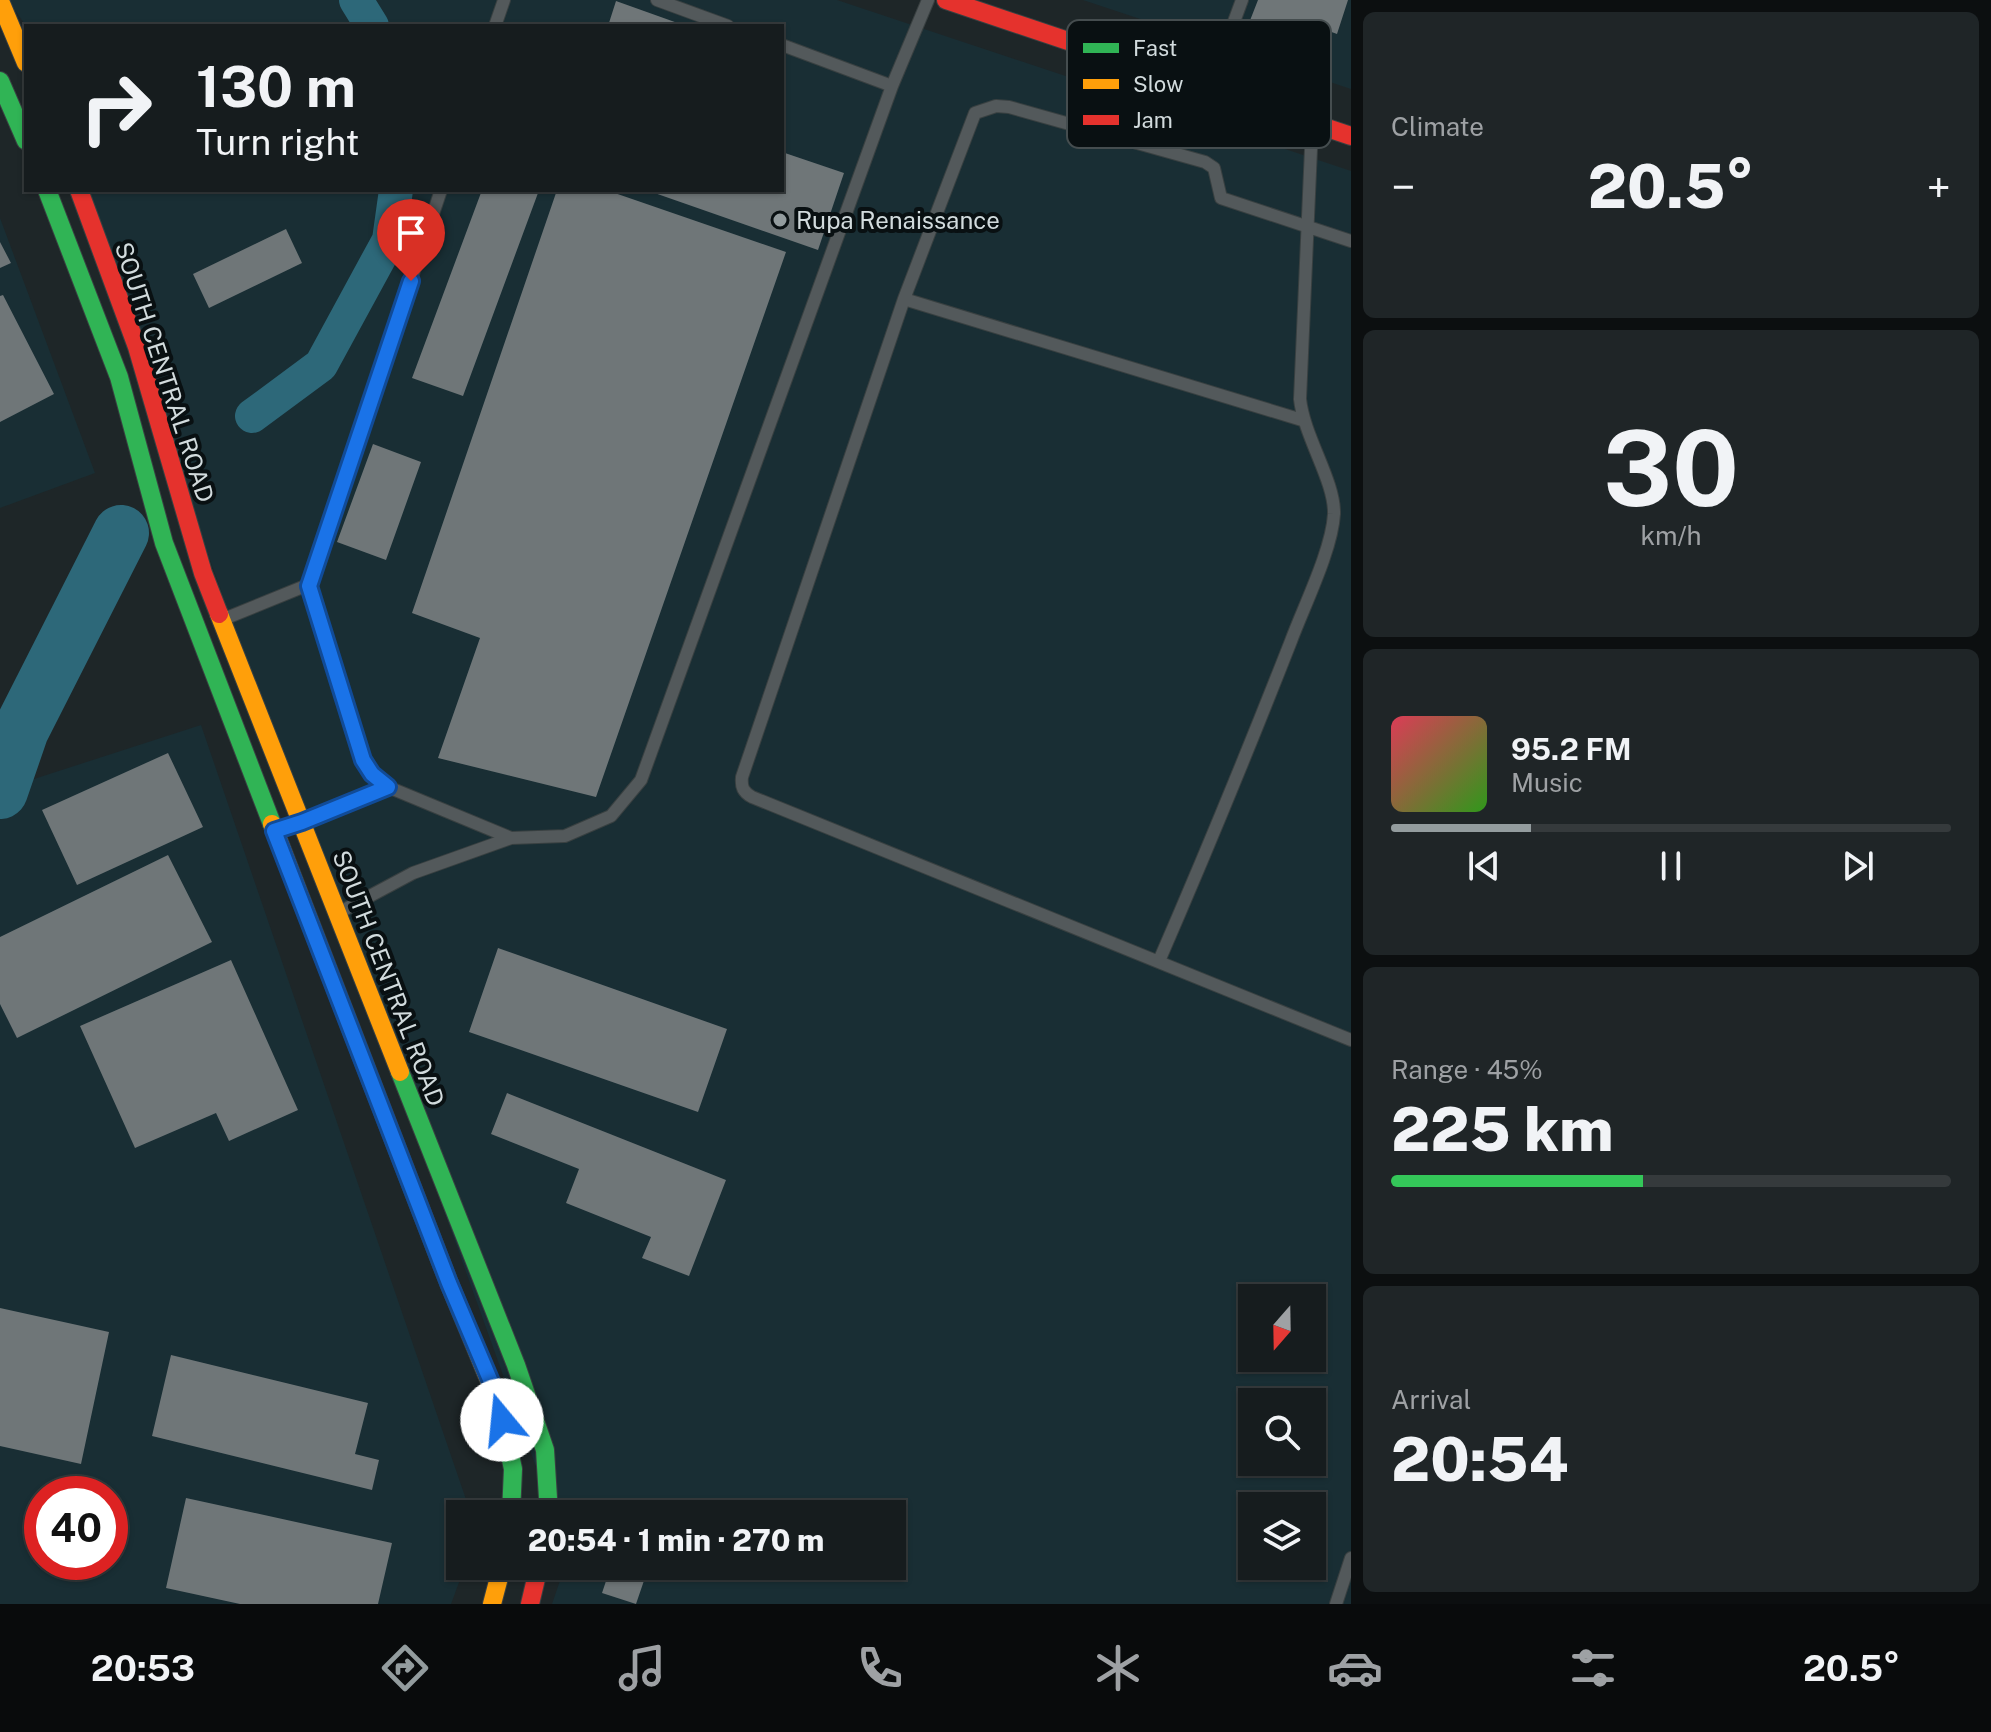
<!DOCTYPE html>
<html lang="en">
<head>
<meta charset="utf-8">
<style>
  body { margin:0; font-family:"Public Sans",sans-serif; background:#1f2527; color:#f1f3f6; height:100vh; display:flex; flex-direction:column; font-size:30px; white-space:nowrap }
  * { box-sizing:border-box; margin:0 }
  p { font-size:26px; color:#9ea1a4 }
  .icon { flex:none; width:44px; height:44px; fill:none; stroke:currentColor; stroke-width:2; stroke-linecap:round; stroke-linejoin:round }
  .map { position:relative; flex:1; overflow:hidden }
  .drawer { display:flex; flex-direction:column; gap:12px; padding:12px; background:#0c0f10; width:640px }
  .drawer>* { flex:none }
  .hud { position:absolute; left:24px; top:24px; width:760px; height:168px; border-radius:0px; box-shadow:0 2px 6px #0004,0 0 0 2px #353a3c; background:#161c1e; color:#f1f3f6; overflow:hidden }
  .needle { width:52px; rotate:200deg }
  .controls { position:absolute; left:1238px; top:1284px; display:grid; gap:16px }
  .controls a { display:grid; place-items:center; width:88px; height:88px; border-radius:0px; background:#161c1e; box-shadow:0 2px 6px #0004,0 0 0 2px #353a3c; font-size:40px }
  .speed { position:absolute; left:24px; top:1476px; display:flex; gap:16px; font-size:40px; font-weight:700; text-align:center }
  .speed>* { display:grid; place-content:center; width:104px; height:104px; border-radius:50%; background:#161c1e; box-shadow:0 2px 6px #0004,0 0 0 2px #353a3c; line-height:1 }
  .speed .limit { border:12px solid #d22; background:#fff; color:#111 }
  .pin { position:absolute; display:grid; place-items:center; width:68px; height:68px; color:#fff; margin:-82px -34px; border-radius:50% 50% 50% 0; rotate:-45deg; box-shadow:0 0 8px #0007 }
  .pin .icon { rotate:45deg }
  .me { position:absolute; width:88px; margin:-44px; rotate:343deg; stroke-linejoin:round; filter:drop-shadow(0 0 6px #0008) }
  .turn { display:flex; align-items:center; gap:28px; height:168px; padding:0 40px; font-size:36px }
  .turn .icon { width:104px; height:104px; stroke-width:2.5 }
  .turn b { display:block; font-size:56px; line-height:68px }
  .big { font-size:60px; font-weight:800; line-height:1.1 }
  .drawer .card { flex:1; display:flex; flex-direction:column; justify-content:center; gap:12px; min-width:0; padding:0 28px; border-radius:12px; background:#1f2527 }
  .drawer .dial { align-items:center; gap:0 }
  .dial b { font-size:104px; line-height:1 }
  .song { display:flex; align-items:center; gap:24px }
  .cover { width:96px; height:96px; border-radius:12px; background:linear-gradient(135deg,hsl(350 70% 55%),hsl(110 70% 35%)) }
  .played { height:8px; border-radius:4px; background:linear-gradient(90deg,#939c9e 25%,#353a3c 25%) }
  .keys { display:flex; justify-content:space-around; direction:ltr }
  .heat { display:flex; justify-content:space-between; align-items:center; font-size:44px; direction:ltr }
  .charge { height:12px; border-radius:6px; background:linear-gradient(90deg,#34c759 45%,#353a3c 0) }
  .trip { position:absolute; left:446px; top:1500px; width:460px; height:80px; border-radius:0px; background:#161c1e; box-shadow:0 2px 6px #0004,0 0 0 2px #353a3c; font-weight:800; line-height:80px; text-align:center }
  .dock { display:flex; height:128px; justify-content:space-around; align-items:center; background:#090b0c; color:#9ea1a4 }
  .dock .icon { width:56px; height:56px }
  .dock .active { color:#939c9e }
  .dock b { font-size:36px; color:#f1f3f6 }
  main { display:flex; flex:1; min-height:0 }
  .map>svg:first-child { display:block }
  .built { fill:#192e34; fill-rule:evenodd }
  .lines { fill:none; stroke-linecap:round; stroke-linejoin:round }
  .stream { stroke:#2d6879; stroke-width:9 }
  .canal { stroke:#2d6879; stroke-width:34 }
  .river { stroke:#2d6879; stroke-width:56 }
  .building { fill:#6f7678 }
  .lane-casing { stroke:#394041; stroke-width:14 }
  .fast-casing { stroke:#394041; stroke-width:20 }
  .slow-casing { stroke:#394041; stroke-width:20 }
  .jam-casing { stroke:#394041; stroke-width:20 }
  .lane { stroke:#53595b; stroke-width:12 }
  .fast { stroke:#30b455; stroke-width:18 }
  .slow { stroke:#ff9f0a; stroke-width:18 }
  .jam { stroke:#e5322d; stroke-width:18 }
  .route-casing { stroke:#114b97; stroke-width:20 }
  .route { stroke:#1a73e8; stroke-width:14 }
  .poi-dot { fill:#939c9e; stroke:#091012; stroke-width:3 }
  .labels { text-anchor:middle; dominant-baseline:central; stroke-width:8; stroke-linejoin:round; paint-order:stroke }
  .poi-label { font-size:24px; fill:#d2dbdd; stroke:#091012; text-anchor:start }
  .street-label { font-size:24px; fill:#d2dbdd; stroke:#091012 }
  .key { fill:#091012; stroke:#454d4f; stroke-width:2 }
  .key-label { font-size:22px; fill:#d2dbdd }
</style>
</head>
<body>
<main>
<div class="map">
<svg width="1351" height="1604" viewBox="0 0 1351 1604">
  <rect width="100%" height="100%" fill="#1e2628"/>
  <path class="built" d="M8 0H837L1351 171V1604H552L565 1566H892V1514H553L77 190H782V26H26ZM1252 1298H1312V1358H1252ZM1252 1402H1312V1462H1252ZM1252 1506H1312V1566H1252Z
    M1083 0H1351V89Z
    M0 218 95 473 0 508Z
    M201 725 471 1514H460V1566H465L451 1604H0V790ZM42 1494H110V1562H42Z"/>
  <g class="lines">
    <path class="stream" d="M0 722 21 730"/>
    <path class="canal" d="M356 0 372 26
      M252 416 321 365 389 240 396 190"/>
    <path class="river" d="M0 791 21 730 121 533"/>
  </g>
  <path class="building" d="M1258 0H1348L1337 34 1307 23 1293 60 1242 41Z
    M616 1 686 26H608Z
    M782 152 844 173 818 250 646 190H782Z
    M482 190H529L538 193 463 396 412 378Z
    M557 190H606L786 252 596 797 438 758 480 638 412 613Z
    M286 229 302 263 209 308 193 274Z
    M0 242 11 263 0 268Z
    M3 295 54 394 0 422V296Z
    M373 444 421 462 386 560 337 542Z
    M168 753 203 827 77 885 42 810Z
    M168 855 212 942 17 1038 0 1004V937Z
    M498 948 727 1029 698 1112 469 1032Z
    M231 960 298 1110 229 1141 216 1113 135 1148 80 1026Z
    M507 1093 726 1180 689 1276 642 1258 651 1237 566 1203 579 1169 491 1134Z
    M0 1308 109 1332 81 1464 0 1446Z
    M171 1355 368 1403 355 1454 379 1460 372 1490 152 1436Z
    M186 1498 392 1543 378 1604H240L166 1588Z
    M611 1566H649L636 1604 602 1593Z"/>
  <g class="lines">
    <g class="lane-casing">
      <path id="lane" d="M657 0 728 26
        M495 26 504 0
        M1211 84 1242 0
        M892 86 928 0
        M441 190 309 586 363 760 372 774 388 787 511 838 565 836 611 816 641 780 892 86 782 45
        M904 299 975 113 996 106 1009 107 1205 162 1214 168 1221 198 1351 241
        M1302 420 904 299 742 777C741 787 743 792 752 797L1351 1040
        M224 619 310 584
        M306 821 388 787
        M340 912 413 873 511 838
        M1159 961C1205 855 1249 748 1291 641 1304 606 1332 550 1334 514 1335 481 1304 437 1300 399L1312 126
        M1336 1604 1351 1558"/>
    </g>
    <g class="fast-casing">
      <path id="fast" d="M0 81 26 141
        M47 190 119 377 164 543 272 824
        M400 1072 516 1365 545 1450 549 1514
        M499 1404 513 1469 511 1514"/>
    </g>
    <g class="slow-casing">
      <path id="slow" d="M0 1 26 63
        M219 614 400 1072
        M272 824 449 1283 499 1404
        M492 1604 502 1566"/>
    </g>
    <g class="jam-casing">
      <path id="jam" d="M946 0 1351 136
        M79 190 137 347 203 573 219 614
        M530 1604 539 1566"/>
    </g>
    <use href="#lane" class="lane"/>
    <use href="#fast" class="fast"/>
    <use href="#slow" class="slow"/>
    <use href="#jam" class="jam"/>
  </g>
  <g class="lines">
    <g class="route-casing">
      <path id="route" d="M411 281 309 586 363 760 372 774 388 787 302 822 274 831 449 1283 497 1396 502 1420"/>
    </g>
    <use href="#route" class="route"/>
  </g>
  <circle class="poi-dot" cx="780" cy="220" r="8"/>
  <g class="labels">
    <g class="poi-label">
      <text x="796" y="220">Rupa Renaissance</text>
    </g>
    <g class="street-label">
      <text transform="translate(165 372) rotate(72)">SOUTH CENTRAL ROAD</text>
      <text transform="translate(389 978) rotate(69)">SOUTH CENTRAL ROAD</text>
    </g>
  </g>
  <rect x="1067" y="20" width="264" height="128" rx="12" class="key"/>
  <rect x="1083" y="43" width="36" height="10" fill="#30b455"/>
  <rect x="1083" y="79" width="36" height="10" fill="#ff9f0a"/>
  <rect x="1083" y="115" width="36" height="10" fill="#e5322d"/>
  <g class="key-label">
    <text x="1133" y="56">Fast</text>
    <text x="1133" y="92">Slow</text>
    <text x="1133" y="128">Jam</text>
  </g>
</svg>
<div class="controls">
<a><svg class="needle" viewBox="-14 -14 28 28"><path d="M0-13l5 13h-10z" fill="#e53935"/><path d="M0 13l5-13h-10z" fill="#9ea1a4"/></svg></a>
<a><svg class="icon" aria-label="search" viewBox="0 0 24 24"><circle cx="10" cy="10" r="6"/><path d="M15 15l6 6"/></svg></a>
<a><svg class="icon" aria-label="layers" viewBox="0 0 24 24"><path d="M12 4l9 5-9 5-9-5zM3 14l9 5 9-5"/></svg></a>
</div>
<div class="speed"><div class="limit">40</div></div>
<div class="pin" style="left:411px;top:281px;background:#d93025"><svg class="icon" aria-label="arrive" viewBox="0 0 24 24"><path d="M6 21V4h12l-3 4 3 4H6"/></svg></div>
<svg class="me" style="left:502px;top:1420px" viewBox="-20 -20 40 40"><circle r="19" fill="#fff"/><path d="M0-13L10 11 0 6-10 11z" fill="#1a73e8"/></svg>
<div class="trip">20:54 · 1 min · 270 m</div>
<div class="hud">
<div class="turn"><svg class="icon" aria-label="right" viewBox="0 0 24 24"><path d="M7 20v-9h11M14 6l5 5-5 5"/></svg><div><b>130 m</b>Turn right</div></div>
</div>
</div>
<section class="drawer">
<div class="card"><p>Climate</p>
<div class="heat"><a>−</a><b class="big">20.5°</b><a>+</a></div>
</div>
<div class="card dial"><b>30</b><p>km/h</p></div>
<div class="card">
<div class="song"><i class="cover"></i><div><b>95.2 FM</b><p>Music</p></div></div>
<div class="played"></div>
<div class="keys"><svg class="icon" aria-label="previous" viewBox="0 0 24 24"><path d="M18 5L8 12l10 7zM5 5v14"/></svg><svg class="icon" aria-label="pause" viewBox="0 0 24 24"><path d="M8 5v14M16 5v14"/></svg><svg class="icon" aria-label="next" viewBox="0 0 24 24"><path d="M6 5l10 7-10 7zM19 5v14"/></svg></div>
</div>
<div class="card"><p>Range · 45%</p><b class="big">225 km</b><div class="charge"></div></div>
<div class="card"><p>Arrival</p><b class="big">20:54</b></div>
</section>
</main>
<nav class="dock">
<b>20:53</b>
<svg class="icon active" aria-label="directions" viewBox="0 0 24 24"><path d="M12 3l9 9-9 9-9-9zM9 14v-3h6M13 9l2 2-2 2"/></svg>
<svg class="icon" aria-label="music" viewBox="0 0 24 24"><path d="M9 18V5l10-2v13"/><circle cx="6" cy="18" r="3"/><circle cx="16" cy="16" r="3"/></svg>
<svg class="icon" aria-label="phone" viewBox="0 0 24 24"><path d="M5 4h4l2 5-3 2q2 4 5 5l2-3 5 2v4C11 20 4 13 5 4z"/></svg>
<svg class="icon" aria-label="climate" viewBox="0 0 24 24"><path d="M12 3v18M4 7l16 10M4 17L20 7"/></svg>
<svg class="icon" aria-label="car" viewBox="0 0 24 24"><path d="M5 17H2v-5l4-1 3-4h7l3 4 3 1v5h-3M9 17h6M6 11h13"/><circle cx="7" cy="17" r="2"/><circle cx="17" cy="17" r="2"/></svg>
<svg class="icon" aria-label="filters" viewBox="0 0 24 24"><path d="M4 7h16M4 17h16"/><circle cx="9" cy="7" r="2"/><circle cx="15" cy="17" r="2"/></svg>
<b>20.5°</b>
</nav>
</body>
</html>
